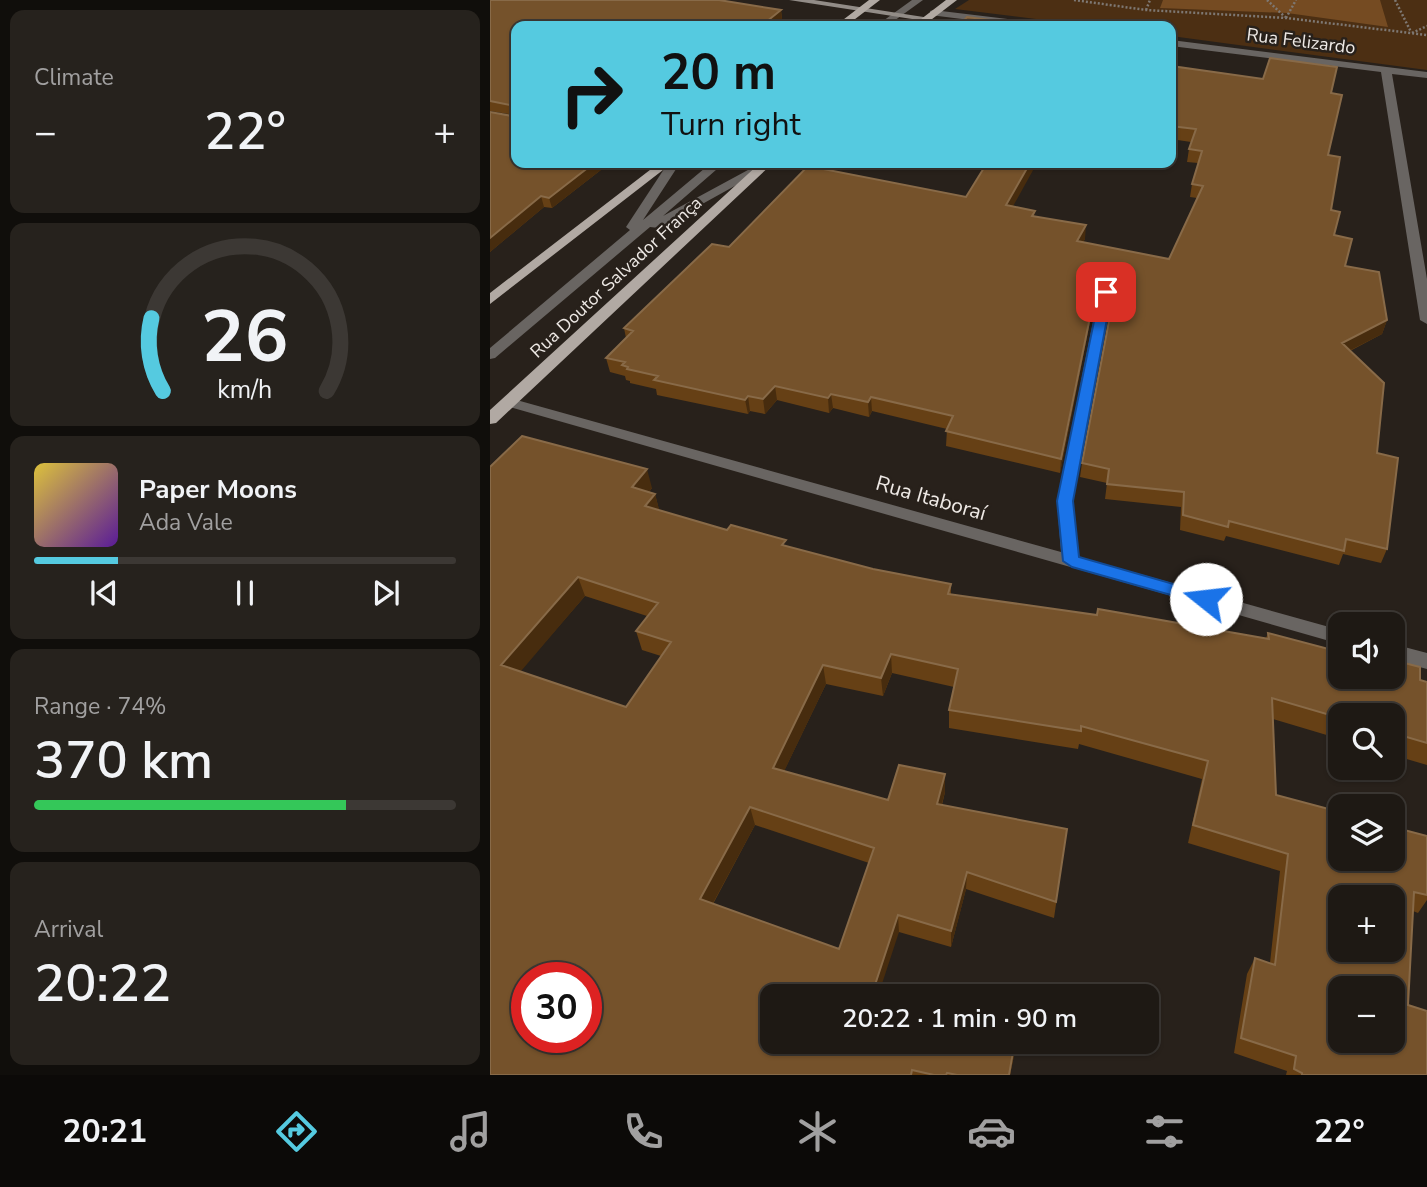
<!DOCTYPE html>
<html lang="en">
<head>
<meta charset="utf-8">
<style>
  body { margin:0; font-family:"Nunito Sans",sans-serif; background:#26221d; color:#f1f3f6; height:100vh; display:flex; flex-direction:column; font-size:26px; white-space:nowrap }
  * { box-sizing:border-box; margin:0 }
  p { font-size:23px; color:#a1a0a0 }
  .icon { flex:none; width:38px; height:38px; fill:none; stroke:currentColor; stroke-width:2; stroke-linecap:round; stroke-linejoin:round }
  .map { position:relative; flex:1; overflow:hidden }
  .side { display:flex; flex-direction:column; gap:10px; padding:10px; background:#100e0b; width:490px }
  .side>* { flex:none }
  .top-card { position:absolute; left:21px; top:21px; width:665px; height:147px; border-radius:14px; box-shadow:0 2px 5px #0004,0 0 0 2px #3c3834; background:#55cae0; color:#111; overflow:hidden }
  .controls { position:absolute; left:838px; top:612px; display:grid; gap:14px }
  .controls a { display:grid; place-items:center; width:77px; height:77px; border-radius:14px; background:#1e1914; box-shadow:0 2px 5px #0004,0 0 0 2px #3c3834; font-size:35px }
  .speed { position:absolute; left:21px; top:962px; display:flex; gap:14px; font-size:35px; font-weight:700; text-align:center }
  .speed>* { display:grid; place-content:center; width:91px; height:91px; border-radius:50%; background:#1e1914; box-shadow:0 2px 5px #0004,0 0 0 2px #3c3834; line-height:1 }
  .speed .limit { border:10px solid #d22; background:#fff; color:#111 }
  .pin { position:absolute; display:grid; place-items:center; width:60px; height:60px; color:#fff; margin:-30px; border-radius:14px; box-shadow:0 4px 10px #0006 }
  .me { position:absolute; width:77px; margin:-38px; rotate:286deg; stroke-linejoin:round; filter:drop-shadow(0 0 5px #0008) }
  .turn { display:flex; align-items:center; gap:24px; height:147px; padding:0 35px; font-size:32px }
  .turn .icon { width:91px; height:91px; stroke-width:2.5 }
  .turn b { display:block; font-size:49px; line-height:60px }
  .big { font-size:52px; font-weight:600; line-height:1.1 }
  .side .widget { flex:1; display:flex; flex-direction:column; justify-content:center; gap:10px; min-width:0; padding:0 24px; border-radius:14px; background:#26221d }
  .side .dial { align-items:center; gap:0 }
  .dial svg { height:182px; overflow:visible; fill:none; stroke:#3c3834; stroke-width:7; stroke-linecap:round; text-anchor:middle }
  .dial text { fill:#f1f3f6; stroke:none }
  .song { display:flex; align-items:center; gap:21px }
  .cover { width:84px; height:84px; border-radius:10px; background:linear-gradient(135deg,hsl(50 70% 55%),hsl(270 70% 35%)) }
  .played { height:7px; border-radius:4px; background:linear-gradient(90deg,#55cae0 20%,#3c3834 20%) }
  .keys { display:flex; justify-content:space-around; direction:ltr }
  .heat { display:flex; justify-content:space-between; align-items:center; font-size:38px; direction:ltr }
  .charge { height:10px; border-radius:5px; background:linear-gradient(90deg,#34c759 74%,#3c3834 0) }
  .trip { position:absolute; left:270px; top:984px; width:399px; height:70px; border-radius:14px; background:#1e1914; box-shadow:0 2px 5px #0004,0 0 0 2px #3c3834; font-weight:600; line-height:70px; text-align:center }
  .tabs { display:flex; height:112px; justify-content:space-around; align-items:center; background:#0c0a08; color:#a1a0a0 }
  .tabs .icon { width:49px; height:49px }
  .tabs .on { color:#55cae0 }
  .tabs b { font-size:32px; color:#f1f3f6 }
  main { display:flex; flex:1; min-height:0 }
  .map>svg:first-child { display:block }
  .green { fill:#4c2f13 }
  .forest { fill:#754b22 }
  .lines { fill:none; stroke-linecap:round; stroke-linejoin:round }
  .path { stroke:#7e7873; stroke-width:2.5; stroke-dasharray:2 2; stroke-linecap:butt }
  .service { fill:#696562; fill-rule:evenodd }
  .minor { fill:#696562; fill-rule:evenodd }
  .secondary { fill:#928c87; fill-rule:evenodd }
  .primary { fill:#b1a9a3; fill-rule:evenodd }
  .wall { fill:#664015; fill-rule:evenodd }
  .shaded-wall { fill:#472c0e }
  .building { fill:#75522b; stroke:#886a48; stroke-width:2; fill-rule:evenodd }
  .route { fill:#1a73e8; stroke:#114b97; stroke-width:2 }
  .labels { text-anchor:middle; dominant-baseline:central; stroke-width:5; stroke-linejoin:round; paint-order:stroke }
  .far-street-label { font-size:18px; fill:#eee9e5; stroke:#28211b }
  .street-label { font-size:21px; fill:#eee9e5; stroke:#28211b }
</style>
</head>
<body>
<main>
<section class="side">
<div class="widget"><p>Climate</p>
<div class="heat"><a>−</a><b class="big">22°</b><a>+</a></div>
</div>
<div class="widget dial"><svg viewBox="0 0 100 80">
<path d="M14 69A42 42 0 1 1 86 69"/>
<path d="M14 69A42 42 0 0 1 9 37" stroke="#55cae0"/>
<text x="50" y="56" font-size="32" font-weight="700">26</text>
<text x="50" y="72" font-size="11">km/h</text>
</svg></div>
<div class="widget">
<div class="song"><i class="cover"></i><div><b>Paper Moons</b><p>Ada Vale</p></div></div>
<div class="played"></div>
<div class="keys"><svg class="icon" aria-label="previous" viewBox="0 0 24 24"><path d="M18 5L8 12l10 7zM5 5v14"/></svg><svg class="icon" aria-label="pause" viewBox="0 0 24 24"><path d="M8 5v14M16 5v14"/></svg><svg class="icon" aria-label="next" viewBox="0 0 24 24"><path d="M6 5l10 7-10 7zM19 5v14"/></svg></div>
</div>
<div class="widget"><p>Range · 74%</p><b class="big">370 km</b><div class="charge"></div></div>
<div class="widget"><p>Arrival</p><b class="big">20:22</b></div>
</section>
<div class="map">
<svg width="937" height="1075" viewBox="0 0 937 1075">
  <rect width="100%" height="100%" fill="#28211b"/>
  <path class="green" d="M479 0H937V70L681 36V26H602L465 9Z"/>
  <path class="forest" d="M673 0H890L898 27 797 13 670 8Z"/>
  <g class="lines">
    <path class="path" d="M584 0 656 10 796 18 937 35
      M777 0 795 17
      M905 0 921 32
      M656 10 660 0
      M796 18 806 0
      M922 33 937 26"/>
    <path class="service" d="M422 0H433L397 26H386Z
      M178 163H190L153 220 221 163H234L173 216 269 164 279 167 169 228 160 227 5 358 0 359V348L140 230 136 227Z"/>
    <path class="minor" d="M443 10 551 23 556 26H529L440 15V11Z
      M681 40 937 72V78L902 74 937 279V324L930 320 891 72 681 46Z
      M616 288 623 292 583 501 589 557 850 630V644L13 405 10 402 13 399H23L571 552 567 501 609 292Z
      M903 644 937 653V669L903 660Z"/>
    <path class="secondary" d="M299 0H324L440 18 435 21Z"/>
    <path class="primary" d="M379 0H390L356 26H345Z
      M456 0H467L433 26H422Z
      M169 163H182L0 304V293Z
      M270 163H283L6 423 0 424V410Z"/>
  </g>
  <path class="wall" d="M0 0 291 10 292 19 26 163H127L122 167 116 166 62 208 54 207 0 252V112L22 116 24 115 0 111Z
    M681 66 841 93 838 155 841 210 844 235 855 266 897 320 892 334 860 351 887 453 897 549 891 563 853 554 849 565 736 536 734 541 690 530 691 507 615 499 617 483 590 477 592 463 625 292 617 286 606 291 570 473 456 446 457 429 382 411 379 417 343 408 339 413 287 400 275 414 260 411 258 414 167 395 166 389 140 383V381L136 380 135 376 120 372 116 358 136 338 134 328 239 247 523 207 545 211 544 216 595 239 593 242 679 259 707 198 700 197 702 184 708 163 697 162 699 149 701 142 681 139Z
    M0 467 162 488 159 492 165 494 169 510 297 547 383 569 461 584V595L776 638 778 633 937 682V765L903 755V716H850V739L783 719 786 795 937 836V900L928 913 923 911 918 1005 937 1075H796L797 1071 744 1053 757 974 765 958 780 963 790 871 698 843 712 779 589 744 588 749 459 728V710L464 687 402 673 393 696 336 684 294 771 398 800 455 774V792L452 805 577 829 564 918 476 889 461 947 409 932 282 1041H527L520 1075H0ZM95 596 157 616 146 631 152 650 171 656 136 707 30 671ZM265 825 379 863 349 949 223 904Z"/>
  <path class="shaded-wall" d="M291 10 292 19 284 26H271Z
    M104 163H116V166L62 208 59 198Z
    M540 163H547L516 219V205Z
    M51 196 54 207 0 252V238Z
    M596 225 595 239 586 255 587 241Z
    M619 272 617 286 606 291 570 473 571 459 608 278Z
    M897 320 892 334 847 357 852 343Z
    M285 386 287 400 275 414 273 399Z
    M341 394 343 408 339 413 338 398Z
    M258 396 260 411 258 414 255 400Z
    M381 397 382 411 379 417 378 402Z
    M157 469 162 488 147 507 142 487Z
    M165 494 170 513 155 506Z
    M88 577 95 596 20 684 11 665Z
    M401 654 402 673 393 696 391 678Z
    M333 665 336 684 287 786 283 768Z
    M455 774V792L447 821V804Z
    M260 807 265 825 216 916 210 899Z
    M477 872 476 889 461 947V931Z
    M408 915 409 932 388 996 383 991Z
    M525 1041H527L520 1075H519Z"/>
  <path class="building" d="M0 0H229L291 10 271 26H26V163H104L59 198 51 196 0 238V112L22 116 26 114 25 106 0 101Z
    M477 17 544 26H469Z
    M780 58 847 67 841 93 852 95 838 155 850 157 841 210 850 212 844 235 862 239 855 266 889 272 897 320 852 343 894 383 887 453 908 458 897 549 856 539 854 551 739 521 738 527 693 515 694 492 617 484 619 469 592 463 627 279 619 272 608 278 571 459 456 431 463 416 381 397 378 402 341 394 338 398 285 386 273 399 258 396 255 400 164 380 168 376 137 369 138 367 132 365 135 362 116 358 143 331 134 328 222 244 239 247 318 166 476 197 497 163H540L516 205 545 211 542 216 596 225 587 241 679 259 713 186 702 184 712 151 699 149 706 129 681 126V66L773 79Z
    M32 436 157 469 142 487 165 494 155 506 237 530 241 525 296 540 292 545 383 569 461 584 458 594 607 615 608 609 779 639 778 633 850 652V677H903V660L930 667V680L937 682V743L903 733V716H850V718L782 698 786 795 850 812V859H903V827L937 836V895L924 892 918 1005 937 1011V1075H812V1073L804 1069 806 1056 751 1038 765 958 785 965 798 854 703 825 718 761 591 726V731L459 710 468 669 401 654 391 678 333 665 283 768 398 800 409 765 455 774 447 804 577 829 566 902 477 872 461 931 408 915 383 991 406 996H282V1041H525L519 1075H467L457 1073 456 1075H444L422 1070 421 1075H0V467ZM88 577 168 603 146 631 181 642 136 707 11 665ZM260 807 384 848 349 949 210 899ZM850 898H903V950H850ZM37 978H96V1038H37ZM850 989H903V1041H850Z"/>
  <path class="route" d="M616 289 622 292 583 501 589 557 722 595 724 599 722 604 716 605 582 567 573 561 567 501 610 292Z"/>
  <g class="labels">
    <g class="far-street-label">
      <text transform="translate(811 41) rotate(7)">Rua Felizardo</text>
      <text transform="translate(126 277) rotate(-43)">Rua Doutor Salvador França</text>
    </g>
    <g class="street-label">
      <text transform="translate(441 498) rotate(16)">Rua Itaboraí</text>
    </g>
  </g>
</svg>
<div class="controls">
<a><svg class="icon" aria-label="sound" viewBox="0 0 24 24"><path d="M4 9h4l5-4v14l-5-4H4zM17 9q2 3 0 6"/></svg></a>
<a><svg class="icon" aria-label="search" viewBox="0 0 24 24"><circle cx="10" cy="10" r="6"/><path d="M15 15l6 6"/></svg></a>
<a><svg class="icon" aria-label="layers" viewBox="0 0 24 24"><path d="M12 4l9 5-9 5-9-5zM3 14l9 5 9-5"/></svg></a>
<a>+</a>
<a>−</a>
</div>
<div class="speed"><div class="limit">30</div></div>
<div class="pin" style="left:616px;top:292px;background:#d93025"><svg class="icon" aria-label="arrive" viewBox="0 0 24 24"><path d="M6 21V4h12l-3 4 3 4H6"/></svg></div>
<svg class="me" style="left:716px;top:599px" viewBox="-20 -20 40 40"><circle r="19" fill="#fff"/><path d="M0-13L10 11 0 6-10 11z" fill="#1a73e8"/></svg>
<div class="trip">20:22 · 1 min · 90 m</div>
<div class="top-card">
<div class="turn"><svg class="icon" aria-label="right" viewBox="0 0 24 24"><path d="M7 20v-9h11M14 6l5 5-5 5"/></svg><div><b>20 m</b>Turn right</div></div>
</div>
</div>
</main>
<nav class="tabs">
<b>20:21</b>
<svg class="icon on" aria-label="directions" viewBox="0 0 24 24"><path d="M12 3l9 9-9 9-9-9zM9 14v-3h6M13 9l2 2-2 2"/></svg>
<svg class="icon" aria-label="music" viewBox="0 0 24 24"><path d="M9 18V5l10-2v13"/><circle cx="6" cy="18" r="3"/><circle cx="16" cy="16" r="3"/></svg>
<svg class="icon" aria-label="phone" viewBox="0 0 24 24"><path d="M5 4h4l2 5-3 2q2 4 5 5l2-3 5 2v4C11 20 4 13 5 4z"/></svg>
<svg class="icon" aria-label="climate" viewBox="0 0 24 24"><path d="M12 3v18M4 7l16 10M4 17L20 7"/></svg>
<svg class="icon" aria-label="car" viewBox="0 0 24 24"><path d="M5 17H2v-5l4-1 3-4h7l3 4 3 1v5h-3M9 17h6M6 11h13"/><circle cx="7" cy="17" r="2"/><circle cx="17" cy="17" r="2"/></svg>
<svg class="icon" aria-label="filters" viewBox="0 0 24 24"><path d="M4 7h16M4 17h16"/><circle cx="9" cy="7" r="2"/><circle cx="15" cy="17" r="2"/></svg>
<b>22°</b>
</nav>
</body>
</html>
